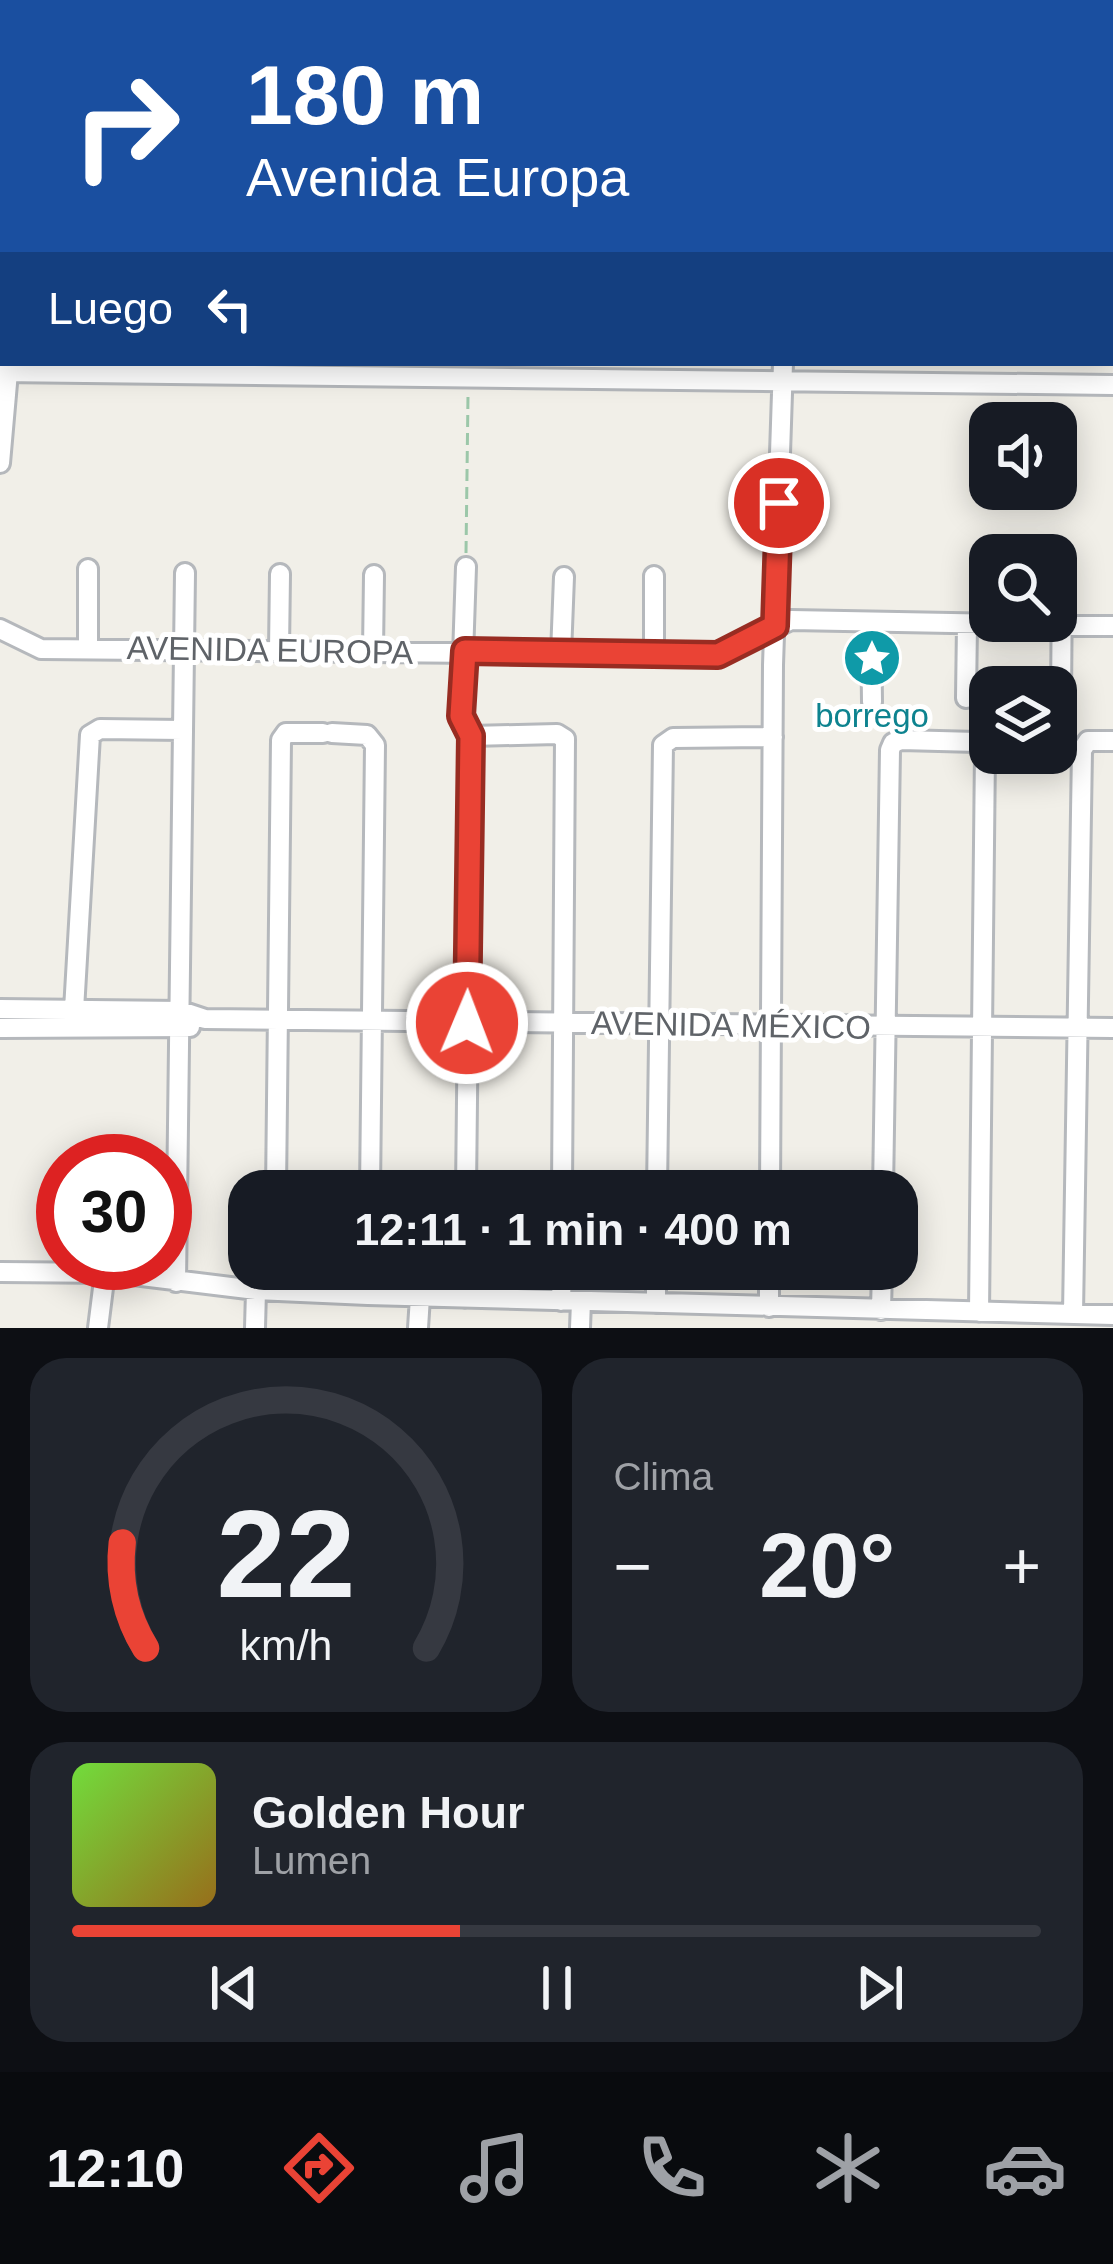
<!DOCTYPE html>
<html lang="es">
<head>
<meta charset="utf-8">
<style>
  body { margin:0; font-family:Helvetica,sans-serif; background:#20242c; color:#f1f3f6; height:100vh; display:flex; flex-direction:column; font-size:45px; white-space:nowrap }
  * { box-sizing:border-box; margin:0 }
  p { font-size:39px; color:#9ea1a6 }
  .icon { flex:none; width:66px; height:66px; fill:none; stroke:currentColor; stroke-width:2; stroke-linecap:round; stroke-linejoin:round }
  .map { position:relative; height:1328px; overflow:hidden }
  .side { display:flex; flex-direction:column; gap:30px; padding:30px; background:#0d0f14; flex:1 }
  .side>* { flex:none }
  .banner { position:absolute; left:0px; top:0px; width:1113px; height:366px; box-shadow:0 6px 30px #0003; background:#1a4fa0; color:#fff; overflow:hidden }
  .fabs { position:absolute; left:969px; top:402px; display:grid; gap:24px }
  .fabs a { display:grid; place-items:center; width:108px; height:108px; border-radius:24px; background:#171b24; box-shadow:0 6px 30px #0003; font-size:60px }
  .speed { position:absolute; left:36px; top:1134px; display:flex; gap:24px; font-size:60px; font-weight:700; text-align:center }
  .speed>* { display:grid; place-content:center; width:156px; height:156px; border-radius:50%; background:#171b24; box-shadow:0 6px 30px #0003; line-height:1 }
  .speed .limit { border:18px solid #d22; background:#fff; color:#111 }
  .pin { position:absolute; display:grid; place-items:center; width:102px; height:102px; color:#fff; margin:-51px; border:6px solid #fff; border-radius:50%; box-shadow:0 3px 12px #0007 }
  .me { position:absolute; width:132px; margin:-66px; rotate:1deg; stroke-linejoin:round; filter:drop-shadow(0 0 9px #0008) }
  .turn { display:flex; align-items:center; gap:42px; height:252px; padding:0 48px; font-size:54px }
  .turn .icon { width:156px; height:156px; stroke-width:2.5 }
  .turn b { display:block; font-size:84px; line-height:102px }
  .then { display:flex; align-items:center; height:114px; padding:0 48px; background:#0003; gap:24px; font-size:45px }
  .big { font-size:90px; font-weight:700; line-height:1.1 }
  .side .tile { flex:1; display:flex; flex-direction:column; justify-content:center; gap:18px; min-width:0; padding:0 42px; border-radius:36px; background:#20242c }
  .side .dial { align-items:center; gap:0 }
  .dial svg { height:312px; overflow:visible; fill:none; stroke:#363941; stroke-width:7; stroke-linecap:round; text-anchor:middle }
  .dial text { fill:#f1f3f6; stroke:none }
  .song { display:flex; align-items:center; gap:36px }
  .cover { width:144px; height:144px; border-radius:18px; background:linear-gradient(135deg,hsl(100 70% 55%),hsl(40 70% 35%)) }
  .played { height:12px; border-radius:6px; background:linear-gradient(90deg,#ea4335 40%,#363941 40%) }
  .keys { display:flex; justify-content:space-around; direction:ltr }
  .heat { display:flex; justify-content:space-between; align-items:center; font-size:66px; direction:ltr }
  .side .tiles { flex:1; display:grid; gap:30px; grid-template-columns:1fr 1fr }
  .tile:last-child { grid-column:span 2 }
  .trip { position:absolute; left:228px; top:1170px; width:690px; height:120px; border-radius:36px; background:#171b24; box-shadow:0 6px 30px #0003; font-weight:700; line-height:120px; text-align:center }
  .dock { display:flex; height:192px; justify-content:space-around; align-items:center; background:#090b0e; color:#9ea1a6 }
  .dock .icon { width:84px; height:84px }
  .dock .active { color:#ea4335 }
  .dock b { font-size:54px; color:#f1f3f6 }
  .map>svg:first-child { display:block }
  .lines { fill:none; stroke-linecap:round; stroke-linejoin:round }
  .minor-casing { stroke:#b5b8bc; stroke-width:24 }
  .path { stroke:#9cc7a9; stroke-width:3; stroke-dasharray:12 6; stroke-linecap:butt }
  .minor { stroke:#fff; stroke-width:18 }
  .route-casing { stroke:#982c22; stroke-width:30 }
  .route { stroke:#ea4335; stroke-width:21 }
  .labels { text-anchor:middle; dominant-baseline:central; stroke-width:10; stroke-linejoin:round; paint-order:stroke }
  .street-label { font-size:33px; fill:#5f6368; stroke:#fff }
  .culture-label { font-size:33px; fill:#0d838f; stroke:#fff }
</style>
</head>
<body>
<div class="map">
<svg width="1113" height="1328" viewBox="0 0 1113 1328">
  <rect width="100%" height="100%" fill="#f1efe8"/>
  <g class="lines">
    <g class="minor-casing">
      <path id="minor" d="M141 0V3
        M281 0V3
        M377 0 389 3
        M472 0 487 3
        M70 3V0
        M210 3 211 0
        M355 3V0
        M535 3V0
        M607 3 608 0
        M682 3V0
        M754 3 755 0
        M800 3V0
        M1110 69H1113
        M1110 119H1113
        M0 161H3
        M0 372 1113 385
        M0 463 8 372
        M466 567 461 716 471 736 466 1191
        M654 576V653
        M871 622 872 702
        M0 629 41 649 717 655 791 620 1113 626
        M88 648V569
        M279 650 280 574
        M373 651 374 575
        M561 654 564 577
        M966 698 967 624
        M1061 700 1062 578
        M332 733 367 735 375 745 370 1191
        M471 736 557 734 565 739 562 1191
        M0 1009 181 1011 205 1019 1113 1028
        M74 1010 90 735 100 729 183 730
        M0 1028 190 1027
        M276 1191 281 740 286 733H323
        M657 1191 663 745 673 738 773 737
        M770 1191 773 665 783 363
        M883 1191 890 750 893 743 901 740 977 742 985 751 979 1312
        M0 1272 117 1273 256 1290 368 1295 1113 1315
        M176 1282 185 573
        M368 1295 369 1269
        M465 1298 466 1269
        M561 1301 562 1269
        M656 1303V1269
        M769 1307V1269
        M881 1310 882 1269
        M1073 1314 1082 750 1088 741H1113
        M98 1328 105 1272
        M255 1328 256 1290
        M418 1328 420 1297
        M580 1328 581 1301"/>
    </g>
    <path class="path" d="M466 553 468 395"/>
    <use href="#minor" class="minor"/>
  </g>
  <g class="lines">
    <g class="route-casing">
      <path id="route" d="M467 1023 471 736 461 716 465 651 718 655 775 626 779 503"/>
    </g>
    <use href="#route" class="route"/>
  </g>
  <defs>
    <g id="sight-disc" transform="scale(3)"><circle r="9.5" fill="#0f9aa8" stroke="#fff"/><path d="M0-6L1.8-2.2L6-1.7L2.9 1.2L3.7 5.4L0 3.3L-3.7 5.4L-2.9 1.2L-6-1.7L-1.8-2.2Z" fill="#fff"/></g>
  </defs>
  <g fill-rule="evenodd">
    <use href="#sight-disc" x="872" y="658"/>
  </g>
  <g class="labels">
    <g class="street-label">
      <text transform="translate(270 650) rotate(1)">AVENIDA EUROPA</text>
      <text transform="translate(731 1025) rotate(1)">AVENIDA MÉXICO</text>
    </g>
    <g class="culture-label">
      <text x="872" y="715">borrego</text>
    </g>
  </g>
</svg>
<div class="fabs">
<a><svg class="icon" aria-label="sound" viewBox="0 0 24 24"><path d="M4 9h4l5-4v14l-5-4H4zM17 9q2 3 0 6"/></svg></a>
<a><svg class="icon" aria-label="search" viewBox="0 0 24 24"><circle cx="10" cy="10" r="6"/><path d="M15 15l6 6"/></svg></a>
<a><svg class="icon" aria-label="layers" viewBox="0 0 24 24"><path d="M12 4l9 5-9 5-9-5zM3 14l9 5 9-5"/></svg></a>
</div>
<div class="speed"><div class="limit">30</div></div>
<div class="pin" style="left:779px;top:503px;background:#d93025"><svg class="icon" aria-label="arrive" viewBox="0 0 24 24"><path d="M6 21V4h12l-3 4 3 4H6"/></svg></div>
<svg class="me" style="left:467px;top:1023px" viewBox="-20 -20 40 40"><circle r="17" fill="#ea4335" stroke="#fff" stroke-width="3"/><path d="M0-11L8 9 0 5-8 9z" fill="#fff"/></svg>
<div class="trip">12:11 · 1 min · 400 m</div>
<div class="banner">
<div class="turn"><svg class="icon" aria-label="right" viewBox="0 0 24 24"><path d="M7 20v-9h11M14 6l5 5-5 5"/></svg><div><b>180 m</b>Avenida Europa</div></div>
<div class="then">Luego<svg class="icon" aria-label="left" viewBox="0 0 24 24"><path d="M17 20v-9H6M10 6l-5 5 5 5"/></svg></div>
</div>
</div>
<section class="side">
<div class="tiles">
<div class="tile dial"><svg viewBox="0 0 100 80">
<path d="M14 69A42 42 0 1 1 86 69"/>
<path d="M14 69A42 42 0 0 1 8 42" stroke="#ea4335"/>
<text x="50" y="56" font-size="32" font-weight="700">22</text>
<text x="50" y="72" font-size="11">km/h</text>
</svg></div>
<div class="tile"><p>Clima</p>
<div class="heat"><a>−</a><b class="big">20°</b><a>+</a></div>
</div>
<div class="tile">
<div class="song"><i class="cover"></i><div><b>Golden Hour</b><p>Lumen</p></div></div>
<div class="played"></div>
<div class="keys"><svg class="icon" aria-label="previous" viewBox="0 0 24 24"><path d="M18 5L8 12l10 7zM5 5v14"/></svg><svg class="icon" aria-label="pause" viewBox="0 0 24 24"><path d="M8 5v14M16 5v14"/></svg><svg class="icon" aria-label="next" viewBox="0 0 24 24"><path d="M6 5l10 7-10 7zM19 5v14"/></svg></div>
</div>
</div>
</section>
<nav class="dock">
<b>12:10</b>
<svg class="icon active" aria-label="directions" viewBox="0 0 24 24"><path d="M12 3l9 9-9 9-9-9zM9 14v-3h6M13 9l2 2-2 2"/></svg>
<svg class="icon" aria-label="music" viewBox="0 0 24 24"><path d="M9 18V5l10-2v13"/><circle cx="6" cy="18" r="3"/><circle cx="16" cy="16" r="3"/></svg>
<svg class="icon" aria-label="phone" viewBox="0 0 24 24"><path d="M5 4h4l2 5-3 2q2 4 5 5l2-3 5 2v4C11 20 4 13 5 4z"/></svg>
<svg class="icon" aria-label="climate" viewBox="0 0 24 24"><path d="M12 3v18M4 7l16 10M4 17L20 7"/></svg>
<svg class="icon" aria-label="car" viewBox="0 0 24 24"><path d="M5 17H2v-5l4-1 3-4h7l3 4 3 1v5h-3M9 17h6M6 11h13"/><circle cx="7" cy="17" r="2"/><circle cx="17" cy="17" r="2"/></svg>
</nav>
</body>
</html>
